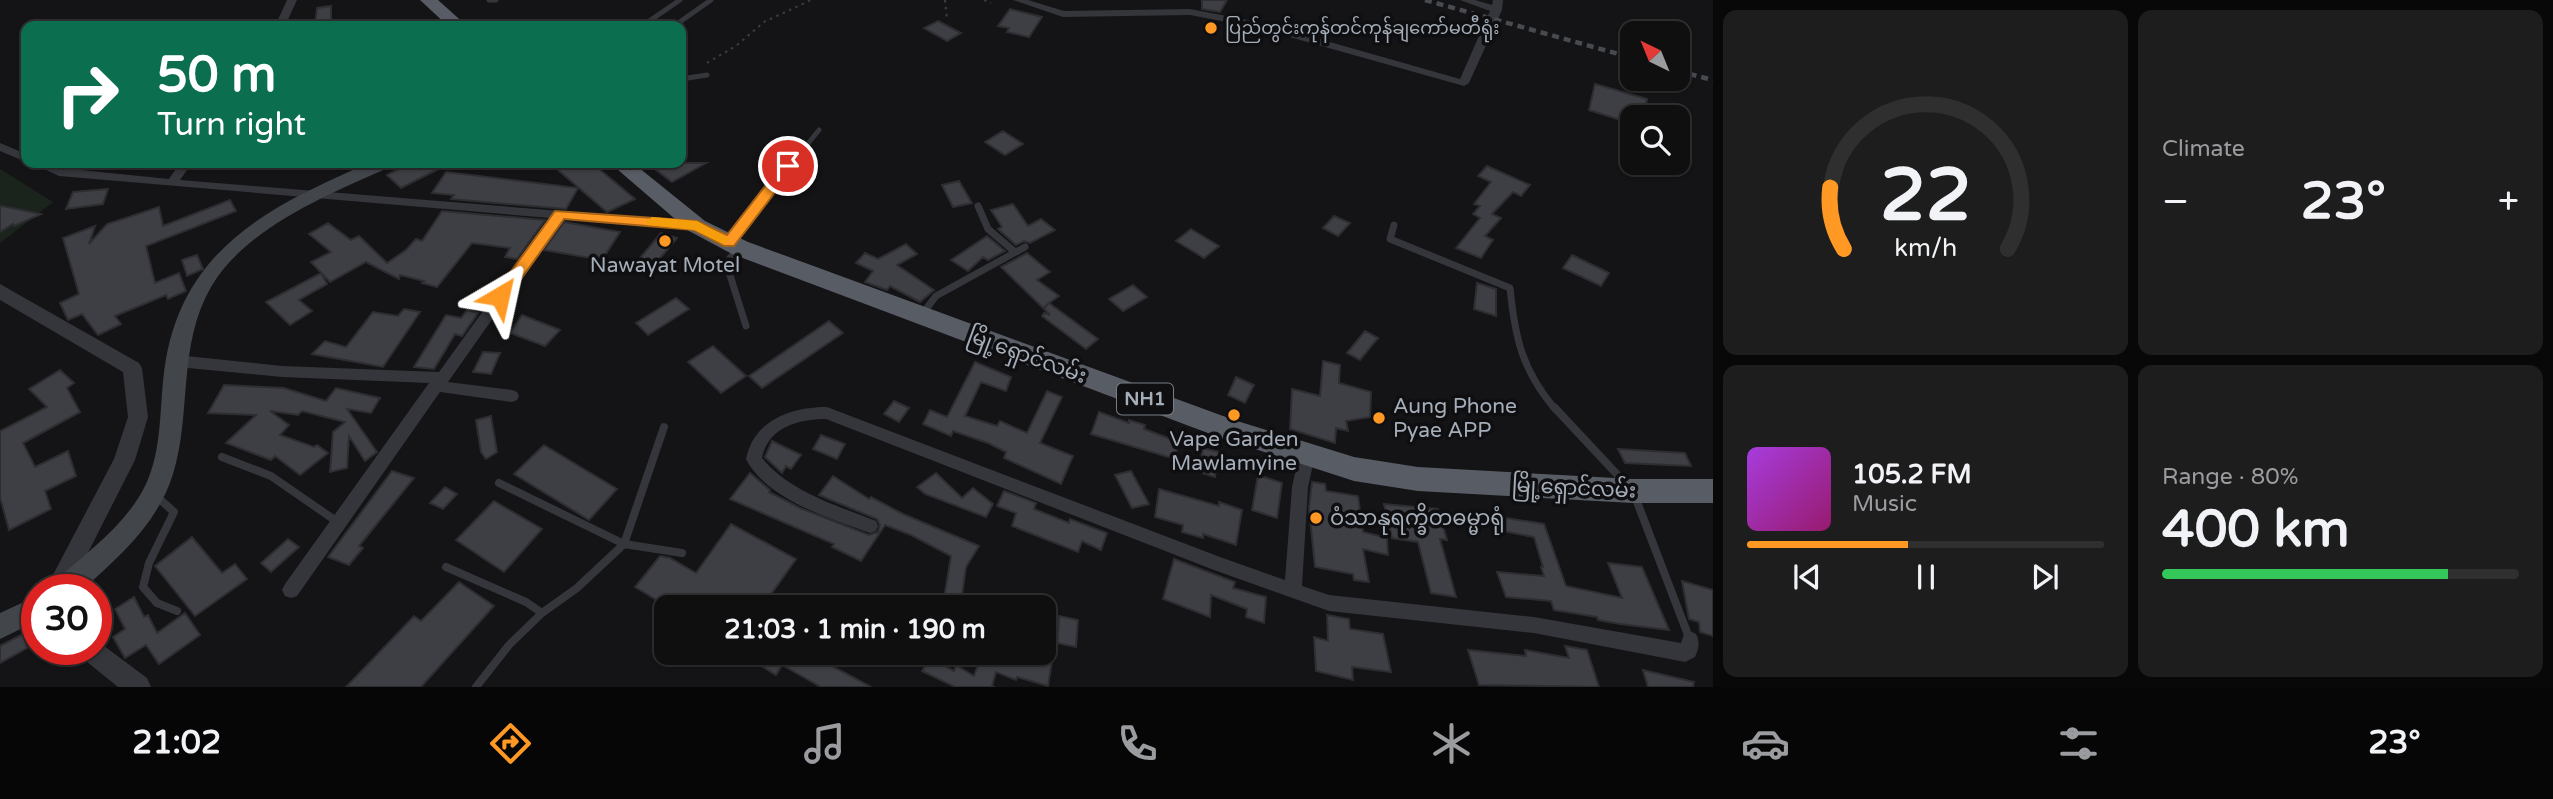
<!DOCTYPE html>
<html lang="en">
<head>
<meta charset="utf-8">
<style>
  body { margin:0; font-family:"Varela Round","Noto Sans Myanmar",sans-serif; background:#1d1d1e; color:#f1f3f6; height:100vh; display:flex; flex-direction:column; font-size:26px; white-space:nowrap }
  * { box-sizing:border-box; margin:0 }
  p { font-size:23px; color:#9b9c9f }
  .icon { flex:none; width:38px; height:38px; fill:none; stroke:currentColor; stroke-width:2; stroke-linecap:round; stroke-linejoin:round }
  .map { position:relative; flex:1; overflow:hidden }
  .drawer { display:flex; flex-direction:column; gap:10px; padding:10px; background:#080809; width:840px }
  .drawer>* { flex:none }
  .top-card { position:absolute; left:21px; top:21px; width:665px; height:147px; border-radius:14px; box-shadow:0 2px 5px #0004,0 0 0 2px #2f2f30; background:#0b6e4f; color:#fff; overflow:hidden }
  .needle { width:46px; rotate:317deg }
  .controls { position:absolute; left:1620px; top:21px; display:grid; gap:14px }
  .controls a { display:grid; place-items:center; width:70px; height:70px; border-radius:14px; background:#0f0f10; box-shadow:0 2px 5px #0004,0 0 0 2px #2f2f30; font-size:35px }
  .speed { position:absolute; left:21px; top:574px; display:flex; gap:14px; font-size:35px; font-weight:700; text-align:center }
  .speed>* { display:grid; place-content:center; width:91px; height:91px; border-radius:50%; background:#0f0f10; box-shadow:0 2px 5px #0004,0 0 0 2px #2f2f30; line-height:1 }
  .speed .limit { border:10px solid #d22; background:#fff; color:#111 }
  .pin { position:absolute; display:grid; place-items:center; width:60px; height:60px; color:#fff; margin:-30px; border:4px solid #fff; border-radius:50%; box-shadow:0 2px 7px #0007 }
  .me { position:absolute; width:77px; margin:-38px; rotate:36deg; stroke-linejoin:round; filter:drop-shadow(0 0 5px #0008) }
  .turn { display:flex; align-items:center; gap:24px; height:147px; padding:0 21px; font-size:32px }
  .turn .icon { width:91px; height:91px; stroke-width:2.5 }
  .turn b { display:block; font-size:49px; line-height:60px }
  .big { font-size:52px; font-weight:700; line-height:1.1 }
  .drawer .tile { flex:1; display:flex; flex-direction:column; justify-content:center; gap:10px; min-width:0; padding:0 24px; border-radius:14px; background:#1d1d1e }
  .drawer .dial { align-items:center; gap:0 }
  .dial svg { height:182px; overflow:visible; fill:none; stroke:#2f2f30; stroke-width:7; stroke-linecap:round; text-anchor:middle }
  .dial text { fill:#f1f3f6; stroke:none }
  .song { display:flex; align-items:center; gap:21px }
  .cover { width:84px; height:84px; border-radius:10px; background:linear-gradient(135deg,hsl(280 70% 55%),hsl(320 70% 35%)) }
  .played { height:7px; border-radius:4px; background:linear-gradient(90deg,#ff9923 45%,#2f2f30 45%) }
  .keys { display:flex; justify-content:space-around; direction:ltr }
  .heat { display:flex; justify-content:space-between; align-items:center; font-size:38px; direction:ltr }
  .charge { height:10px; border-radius:5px; background:linear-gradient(90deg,#34c759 80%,#2f2f30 0) }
  .drawer .tiles { flex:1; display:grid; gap:10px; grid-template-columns:repeat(2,1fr) }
  .trip { position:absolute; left:654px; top:595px; width:402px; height:70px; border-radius:14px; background:#0f0f10; box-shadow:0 2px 5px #0004,0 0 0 2px #2f2f30; font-weight:700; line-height:70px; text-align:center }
  .menu { display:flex; height:112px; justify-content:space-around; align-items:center; background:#060606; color:#9b9c9f }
  .menu .icon { width:49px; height:49px }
  .menu .active { color:#ff9923 }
  .menu b { font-size:32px; color:#f1f3f6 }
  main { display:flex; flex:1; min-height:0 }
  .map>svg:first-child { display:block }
  .green { fill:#1b241c }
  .building { fill:#3e3f44; stroke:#2e2e32; stroke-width:2 }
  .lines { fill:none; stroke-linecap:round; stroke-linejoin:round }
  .path { stroke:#3a3e42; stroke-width:2; stroke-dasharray:2.5 4.5; stroke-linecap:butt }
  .service-far2 { stroke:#34363b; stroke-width:5 }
  .service-far1 { stroke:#34363b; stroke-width:7 }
  .service { stroke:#34363b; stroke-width:8 }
  .minor { fill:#34363b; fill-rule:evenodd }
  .tertiary { fill:#34363b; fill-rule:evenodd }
  .secondary { fill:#42464b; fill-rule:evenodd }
  .trunk { fill:#585c64; fill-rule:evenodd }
  .rail { stroke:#474b50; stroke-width:4.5; stroke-dasharray:7 5; stroke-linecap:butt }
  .route { fill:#ff9923; stroke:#a66317; stroke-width:2 }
  .slow { fill:#f59e0b }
  .poi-dot { fill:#ff9923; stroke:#0f0f11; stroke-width:2.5 }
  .labels { text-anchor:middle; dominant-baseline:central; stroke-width:7; stroke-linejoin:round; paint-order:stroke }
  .far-poi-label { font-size:18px; fill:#a4adb8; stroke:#0f0f11; text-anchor:start }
  .shield { fill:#0f0f11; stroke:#777e86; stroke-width:2 }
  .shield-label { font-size:19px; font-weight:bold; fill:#a4adb8 }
  .poi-label { font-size:21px; fill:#a4adb8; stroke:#0f0f11 }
  .street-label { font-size:21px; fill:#a4adb8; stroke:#0f0f11 }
</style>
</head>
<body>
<main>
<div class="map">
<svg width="1713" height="687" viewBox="0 0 1713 687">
  <rect width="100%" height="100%" fill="#141416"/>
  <path class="green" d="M0 169 53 202 0 243Z"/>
  <path class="building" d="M1202 0H1227L1220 12 1202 9Z
    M331 6V23L315 26 317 8Z
    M1010 9 1042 17 1029 37 1007 32 1009 28 998 26Z
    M938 21 961 33 947 41 924 28Z
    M1595 84 1647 99 1644 117H1633V124L1589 110Z
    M1003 131 1023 144 1005 155 985 142Z
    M411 163H450L401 188 387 175Z
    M550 163H592L635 199 607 212Z
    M647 163H706L672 182Z
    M1487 166 1530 185 1521 196 1513 192 1492 214 1501 218 1485 236 1493 240 1481 258 1456 248 1480 218 1473 214 1480 206 1474 204 1491 182 1478 176Z
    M446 172 578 188 566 209 451 199 454 195 432 193Z
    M959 181 972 203 953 207 942 185Z
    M108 189 103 204 66 209 73 192Z
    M230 200 236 211 146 246 155 283 179 273 186 291 168 299 166 295 115 316 121 324 98 335 82 314 68 320 60 303 79 294 63 238 95 226 89 244 107 224 159 207 163 226Z
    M1013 204 1028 226 1041 219 1055 230 1030 243 1024 241 1016 245 998 229 1002 227 991 210Z
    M0 206H2L41 214 14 226 13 224 0 232Z
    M442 211 545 220 517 259 505 257 510 248 472 243 437 287 422 283 424 281 400 275 399 279 366 262 330 282 311 262 331 252 309 234 328 223 351 240 359 236 387 263 406 250 416 239 422 241Z
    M1334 216 1350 223 1338 236 1323 228Z
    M564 222 620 232 602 260 544 250Z
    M1191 229 1219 246 1204 258 1176 241Z
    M661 233 677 238 656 263 640 258Z
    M987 236 1005 251 988 260 983 257 968 271 951 260Z
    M906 244 917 254 897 265 934 290 920 302 890 286 887 290 865 282 873 271 856 263 865 253 878 259Z
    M1027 253 1050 272 1037 280 1059 296 1049 303 1098 339 1086 349 1042 316 1044 313 1050 315 1044 309 1048 304 1043 308 1001 267Z
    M197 255 203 269 187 276 182 260Z
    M1572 255 1609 273 1601 286 1563 268Z
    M321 273 327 284 299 300 312 311 290 325 266 302Z
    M1477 283 1496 289V316L1474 309Z
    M1133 285 1147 297 1123 311 1109 299Z
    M676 298 689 309 648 335 636 323Z
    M404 309 420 312 383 367 312 354 325 341 346 347 373 312 398 316Z
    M467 310 478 313 462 336 455 334 434 369 414 367 446 315 461 318Z
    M522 315 560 330 545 346 510 333Z
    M829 321 843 333 762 388 749 376Z
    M1365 331 1378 338 1360 360 1347 353Z
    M713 346 746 376 721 393 688 362Z
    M483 352 500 353 491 374 473 372Z
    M1323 361 1340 365 1339 383 1371 392 1370 417 1346 421 1348 431 1336 428 1335 443 1290 429 1292 389 1320 396Z
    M975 362 1011 377 1006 391 981 382 965 416 997 426 1000 421 1027 433 1047 391 1062 397 1040 443 1073 456 1061 484 1004 458 1006 452 988 443 953 431 951 436 923 424 930 410 947 417Z
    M60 370 74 383 67 388 80 412 23 443 35 467 68 451 76 476 45 491 51 509 9 530 0 497V431L47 407 29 389Z
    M1236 377 1254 385 1245 403 1228 395Z
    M224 385 284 388 326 401 336 388 380 398 371 413 347 409 377 452 365 461 349 436 347 468 330 472 333 432 345 422 302 411 298 415 270 411 289 425 280 435 314 447 317 445 328 453 300 475 275 456 271 460 226 443 256 415 208 413Z
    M894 401 909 408 899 422 884 414Z
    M1099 412 1129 423V420L1145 425 1144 429 1179 442 1175 459 1091 434Z
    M491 416 497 452 486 459 481 452 476 420Z
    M821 435 845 444 837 459 813 449Z
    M772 441 801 455 791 469 786 466 782 473 765 457Z
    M544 445 617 489 589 520 514 474Z
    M1203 448 1219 452 1215 477 1199 472Z
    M1618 449 1685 453 1691 466 1625 463Z
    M392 471 414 478 359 546 363 548 349 565 328 557Z
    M1131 471 1149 504 1132 508 1115 475Z
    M750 473 770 490 769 492 800 508 869 535 878 532 880 525 877 519 819 495 833 476 869 499 871 497 903 514 979 546 966 567 961 602 944 599 951 556 911 535 885 525 861 561 832 547 834 544 730 499Z
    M936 473 962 498 973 488 993 504 986 517 925 494 917 487Z
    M1258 475 1282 483 1277 518 1252 510Z
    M1312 482 1325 484 1326 491 1358 496 1363 532 1387 538 1388 555 1363 549 1369 582 1354 580 1353 574 1315 567 1309 508Z
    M445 487 457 494 443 509 430 503Z
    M1159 489 1219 506V502L1242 510 1236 545 1203 534V538L1182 532 1183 525 1155 517Z
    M1004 491 1036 503 1034 509 1069 523 1070 519 1107 533 1101 550 1082 541 1078 552 1012 526 1016 513 997 506Z
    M494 501 542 529 504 572 456 540Z
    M1384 504 1438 509 1447 540 1440 539 1456 597 1431 593 1418 542 1392 538Z
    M1493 516 1544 524 1566 586 1622 598 1608 563 1642 567 1669 630 1620 624 1598 620 1597 617 1554 610 1551 601 1506 597 1497 572 1544 576 1541 567H1543L1534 537 1497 530Z
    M731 524 796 559 762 607H668L635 587 660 556 670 558 696 573Z
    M192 537 222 573 235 564 247 579 195 616 155 566Z
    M288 539 299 547 271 572 261 563Z
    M1174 559 1235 582 1233 588 1266 597 1264 623 1246 617 1247 609 1211 595 1210 617 1163 599Z
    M1682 581 1713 590V636L1700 632 1699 622 1689 619Z
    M459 582 494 606 421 687H346L414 616 421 621Z
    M134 597 144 617 148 615 157 633 185 613 200 635 159 664 146 645 125 658 113 637 125 629 115 609Z
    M1327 615 1349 619 1350 629 1383 634 1391 672 1352 667 1353 680 1316 671 1314 637 1328 641Z
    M1059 616 1078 620 1076 647 1057 643Z
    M23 634 27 648 0 663V646Z
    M1565 646 1587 650 1599 687 1479 685 1468 650 1526 656 1525 650 1569 658Z
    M740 653H808L871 687H821L782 665 776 675Z
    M982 653H1015L1033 660 1034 656 1052 661 1048 686 1017 677 1016 680 996 672 992 686 995 687H955L922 671 930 658 954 671 956 665 974 676Z
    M1643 670 1694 682 1693 687H1648Z"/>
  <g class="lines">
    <path class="path" d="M945 0 947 20
      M984 0 991 3
      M707 63 736 46 764 22 811 0"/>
    <path class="service-far2" d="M489 0H496
      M642 26 680 0
      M674 26 711 0
      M681 79 707 75
      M776 183 819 130"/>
    <path class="service-far1" d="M978 206 988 229 1015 252
      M1394 225 1390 239 1510 288C1515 338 1522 370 1555 409
      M729 241 777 182
      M739 249 730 258 729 272 746 326
      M923 313 936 296 1025 247"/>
    <path class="service" d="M1554 407 1627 485
      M222 457 271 476 339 523
      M499 483 624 544 682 553
      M154 494 174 512 149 563 143 587 157 603 177 611
      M1634 494 1690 640
      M446 567 526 602 542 613
      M476 687 509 645 542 613 577 588 624 544 664 427"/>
    <path class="minor" d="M287 0H297L285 26H275Z
      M1013 0H1028L1064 11 1190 9 1263 23 1460 79 1490 11 1460 0H1475L1492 5 1493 0H1503L1502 10 1469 83 1464 86 1258 28 1190 15 1063 17Z
      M0 143 26 154V162L0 151Z
      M31 163H47L61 168 169 179 180 163H192L180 180 697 222 703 226 697 230 563 219 448 382 512 390 517 392 519 396 517 400 512 402 440 392 297 596 291 598 285 596 282 590 285 584 429 383 282 377 177 367 172 365 170 361 172 357 177 355 282 366 439 372 550 218 59 176Z
      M827 407 1220 557 1285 580 1292 487 1299 455 1302 450 1307 449 1312 450 1315 455 1308 487 1302 586 1329 595 1534 617 1681 643 1684 634 1690 631 1696 634C1700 642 1699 649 1695 657L1685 662 1534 633 1329 611 1214 570 826 419C799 419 768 427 762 458 790 492 836 505 876 521L878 526 876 531 870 533C831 519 766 499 746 459 754 420 791 407 827 407Z"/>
    <path class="tertiary" d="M0 284 139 363 142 368 148 417 135 460 69 590H45L114 459 128 417 123 372 0 300Z
      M96 640 147 678 151 687H118L81 657 78 649H96Z"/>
    <path class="secondary" d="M369 163H393L390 167C331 193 245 228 211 287 177 346 192 413 173 474 158 523 119 557 82 590H50L54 582C86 553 126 525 145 486 163 449 159 405 165 365 183 248 270 206 369 163Z
      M37 596V621L0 639V613Z"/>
    <path class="trunk" d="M420 0H438L467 26H448Z
      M610 163H633L705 221 748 242 1234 420 1354 457 1418 467 1633 479H1713V503H1633L1418 491 1354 481 1221 438 732 254 689 231Z"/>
    <path class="rail" d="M1425 0 1633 58
      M1678 71 1713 80"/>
  </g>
  <path class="route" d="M788 162 793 163V169L734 246H724L694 230 564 219 506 300 500 302 493 296 555 211 697 221 727 235 783 163Z"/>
  <path class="slow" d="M652 217 697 221 730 239 723 244 694 230 647 225 645 222Z"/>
  <g class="poi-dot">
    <circle cx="1211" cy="28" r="7"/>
    <circle cx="665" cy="241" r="7"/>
    <circle cx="1234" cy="415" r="7"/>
    <circle cx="1379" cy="418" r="7"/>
    <circle cx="1316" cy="518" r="7"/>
  </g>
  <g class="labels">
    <g class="far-poi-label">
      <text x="1225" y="28">ပြည်တွင်းကုန်တင်ကုန်ချကော်မတီရုံး</text>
    </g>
    <rect class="shield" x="1117" y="383.5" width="56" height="31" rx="5"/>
    <g class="shield-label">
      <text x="1145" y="399">NH1</text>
    </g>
    <g class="poi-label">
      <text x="665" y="265">Nawayat Motel</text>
      <text x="1393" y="406" text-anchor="start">Aung Phone<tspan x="1393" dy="24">Pyae APP</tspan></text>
      <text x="1234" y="439">Vape Garden<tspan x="1234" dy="24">Mawlamyine</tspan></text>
      <text x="1330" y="518" text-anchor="start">ဝံသာနုရက္ခိတဓမ္မာရုံ</text>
    </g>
    <g class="street-label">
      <text transform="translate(1027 356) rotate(20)">မြို့ရှောင်လမ်း</text>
      <text transform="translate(1574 488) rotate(3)">မြို့ရှောင်လမ်း</text>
    </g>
  </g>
</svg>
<div class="controls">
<a><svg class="needle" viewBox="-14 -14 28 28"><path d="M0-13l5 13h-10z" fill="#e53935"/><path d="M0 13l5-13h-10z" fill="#9b9c9f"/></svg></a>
<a><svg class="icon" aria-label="search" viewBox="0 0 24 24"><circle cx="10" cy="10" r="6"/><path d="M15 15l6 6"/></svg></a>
</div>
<div class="speed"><div class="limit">30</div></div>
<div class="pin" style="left:788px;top:166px;background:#d93025"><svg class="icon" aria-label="arrive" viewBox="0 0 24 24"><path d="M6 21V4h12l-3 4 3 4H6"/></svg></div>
<svg class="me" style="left:500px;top:296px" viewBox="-20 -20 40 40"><path d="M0-17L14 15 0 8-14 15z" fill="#ff9923" stroke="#fff" stroke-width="4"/></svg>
<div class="trip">21:03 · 1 min · 190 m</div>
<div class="top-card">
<div class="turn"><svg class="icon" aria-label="right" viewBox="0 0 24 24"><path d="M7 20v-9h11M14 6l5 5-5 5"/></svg><div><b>50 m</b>Turn right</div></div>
</div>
</div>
<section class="drawer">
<div class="tiles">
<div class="tile dial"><svg viewBox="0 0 100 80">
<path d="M14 69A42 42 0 1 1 86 69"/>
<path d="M14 69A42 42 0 0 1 8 42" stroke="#ff9923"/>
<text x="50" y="56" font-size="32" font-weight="700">22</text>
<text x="50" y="72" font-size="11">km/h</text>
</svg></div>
<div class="tile"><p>Climate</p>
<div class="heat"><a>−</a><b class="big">23°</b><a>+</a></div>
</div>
<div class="tile">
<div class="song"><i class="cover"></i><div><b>105.2 FM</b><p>Music</p></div></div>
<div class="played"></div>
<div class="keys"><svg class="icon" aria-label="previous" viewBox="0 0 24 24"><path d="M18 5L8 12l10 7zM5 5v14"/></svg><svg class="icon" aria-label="pause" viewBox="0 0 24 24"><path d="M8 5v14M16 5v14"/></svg><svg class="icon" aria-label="next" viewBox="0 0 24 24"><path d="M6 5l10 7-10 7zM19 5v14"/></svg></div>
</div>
<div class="tile"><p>Range · 80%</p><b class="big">400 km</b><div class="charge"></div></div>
</div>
</section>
</main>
<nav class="menu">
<b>21:02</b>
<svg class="icon active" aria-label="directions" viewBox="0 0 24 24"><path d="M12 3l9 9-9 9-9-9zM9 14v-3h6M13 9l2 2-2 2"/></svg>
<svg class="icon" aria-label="music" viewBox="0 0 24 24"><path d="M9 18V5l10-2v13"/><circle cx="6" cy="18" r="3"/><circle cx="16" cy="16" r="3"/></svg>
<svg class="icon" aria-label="phone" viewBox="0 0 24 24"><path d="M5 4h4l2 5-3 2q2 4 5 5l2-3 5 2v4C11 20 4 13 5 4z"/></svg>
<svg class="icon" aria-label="climate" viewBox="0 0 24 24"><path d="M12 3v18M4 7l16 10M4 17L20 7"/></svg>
<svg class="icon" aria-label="car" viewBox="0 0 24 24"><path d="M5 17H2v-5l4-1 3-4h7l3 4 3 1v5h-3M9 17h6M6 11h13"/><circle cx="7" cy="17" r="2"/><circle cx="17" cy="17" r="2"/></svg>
<svg class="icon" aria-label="filters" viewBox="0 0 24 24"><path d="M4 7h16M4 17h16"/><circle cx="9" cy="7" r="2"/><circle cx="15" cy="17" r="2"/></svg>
<b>23°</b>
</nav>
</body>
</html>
